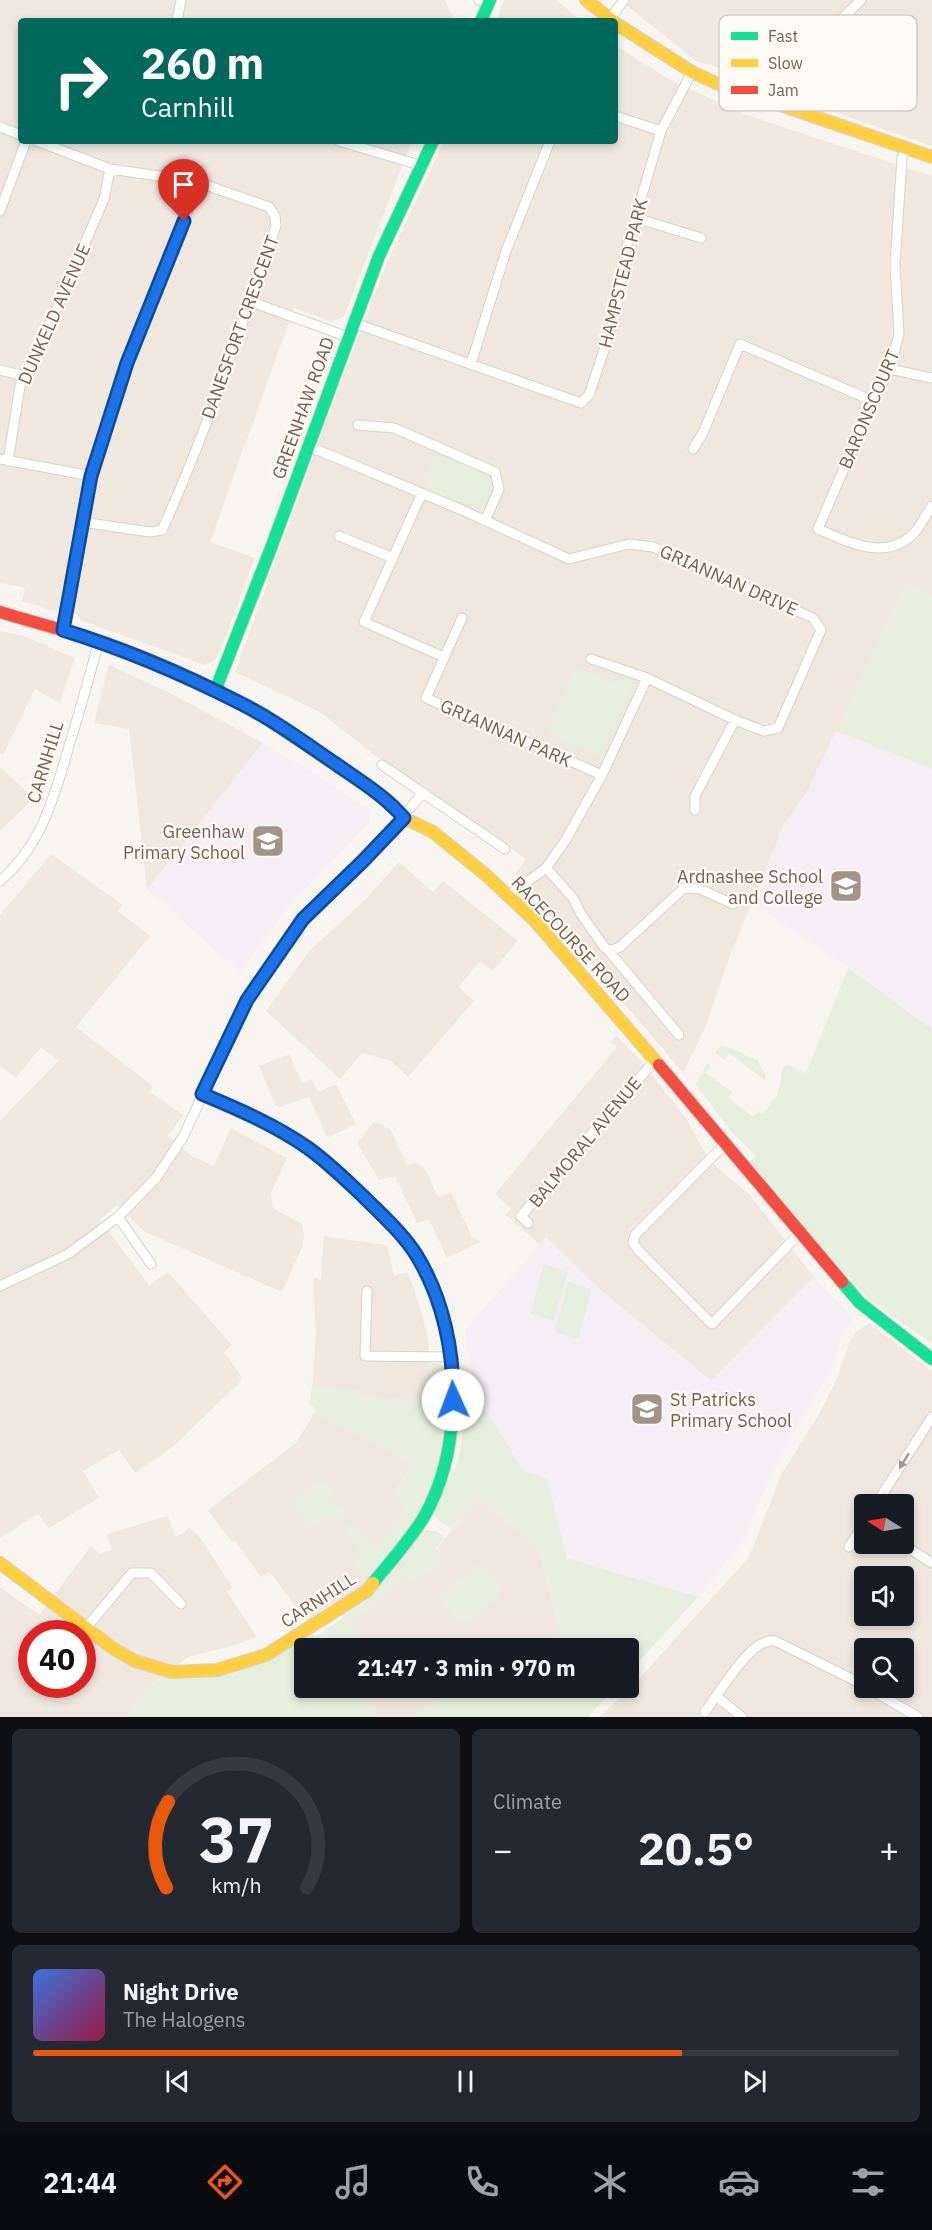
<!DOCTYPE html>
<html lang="en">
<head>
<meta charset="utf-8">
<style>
  body { margin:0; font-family:"IBM Plex Sans",sans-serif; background:#242831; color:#f1f3f6; height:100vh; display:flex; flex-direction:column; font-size:22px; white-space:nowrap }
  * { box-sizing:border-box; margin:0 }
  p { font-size:20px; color:#9ea1a6 }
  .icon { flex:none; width:33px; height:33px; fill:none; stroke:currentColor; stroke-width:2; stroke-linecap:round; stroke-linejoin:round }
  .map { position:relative; height:1717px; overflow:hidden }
  .side { display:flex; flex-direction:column; gap:12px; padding:12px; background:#0d0f14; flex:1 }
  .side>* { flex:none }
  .banner { position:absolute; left:18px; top:18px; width:600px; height:126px; border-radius:6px; box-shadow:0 3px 9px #0003; background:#00695c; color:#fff; overflow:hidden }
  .needle { width:39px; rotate:281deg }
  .controls { position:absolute; left:854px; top:1494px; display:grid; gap:12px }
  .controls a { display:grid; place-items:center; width:60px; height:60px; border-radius:6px; background:#171b24; box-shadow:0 3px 9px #0003; font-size:30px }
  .speed { position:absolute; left:18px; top:1620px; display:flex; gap:12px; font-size:30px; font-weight:700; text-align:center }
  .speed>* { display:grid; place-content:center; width:78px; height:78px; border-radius:50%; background:#171b24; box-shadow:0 3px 9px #0003; line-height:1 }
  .speed .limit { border:9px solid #d22; background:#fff; color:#111 }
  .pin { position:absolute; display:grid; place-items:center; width:51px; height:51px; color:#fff; margin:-62px -26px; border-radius:50% 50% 50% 0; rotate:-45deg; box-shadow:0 0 6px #0007 }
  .pin .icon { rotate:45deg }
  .me { position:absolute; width:66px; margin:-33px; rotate:358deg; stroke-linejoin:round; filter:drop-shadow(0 0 4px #0008) }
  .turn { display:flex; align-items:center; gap:21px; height:126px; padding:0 24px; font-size:27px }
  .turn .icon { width:78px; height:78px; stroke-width:2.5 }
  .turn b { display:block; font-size:42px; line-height:51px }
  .big { font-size:45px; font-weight:800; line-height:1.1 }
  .side .widget { flex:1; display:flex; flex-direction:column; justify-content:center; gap:9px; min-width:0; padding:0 21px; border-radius:9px; background:#242831 }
  .side .dial { align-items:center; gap:0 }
  .dial svg { height:156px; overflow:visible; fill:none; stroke:#363941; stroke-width:7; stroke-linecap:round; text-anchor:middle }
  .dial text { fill:#f1f3f6; stroke:none }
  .song { display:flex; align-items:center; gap:18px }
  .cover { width:72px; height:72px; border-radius:9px; background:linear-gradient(135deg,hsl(220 70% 55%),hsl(340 70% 35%)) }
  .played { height:6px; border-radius:3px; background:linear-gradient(90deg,#ea580c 75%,#363941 75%) }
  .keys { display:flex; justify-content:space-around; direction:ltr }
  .heat { display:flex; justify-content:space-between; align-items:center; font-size:33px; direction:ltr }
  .side .tiles { flex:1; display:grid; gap:12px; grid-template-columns:1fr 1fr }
  .widget:last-child { grid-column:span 2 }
  .trip { position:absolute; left:294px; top:1638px; width:345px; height:60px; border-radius:6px; background:#171b24; box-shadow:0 3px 9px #0003; font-weight:800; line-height:60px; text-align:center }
  .tabs { display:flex; height:96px; justify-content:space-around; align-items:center; background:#090b0e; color:#9ea1a6 }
  .tabs .icon { width:42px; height:42px }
  .tabs .active { color:#ea580c }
  .tabs b { font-size:27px; color:#f1f3f6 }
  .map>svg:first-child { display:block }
  .residential { fill:#f0e8df; fill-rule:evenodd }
  .commercial { fill:#f1e6e0 }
  .education { fill:#f5eff5 }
  .green { fill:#e6eedd }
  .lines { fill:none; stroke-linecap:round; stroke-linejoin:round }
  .street-casing { stroke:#d6d1cb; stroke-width:11 }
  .fast-casing { stroke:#d6d1cb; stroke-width:14 }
  .slow-casing { stroke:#d6d1cb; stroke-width:14 }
  .jam-casing { stroke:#d6d1cb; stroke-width:14 }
  .street { stroke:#fefefd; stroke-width:9 }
  .fast { stroke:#16e098; stroke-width:12 }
  .slow { stroke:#ffcf43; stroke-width:12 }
  .jam { stroke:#f24e42; stroke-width:12 }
  .oneway { fill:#a6968d }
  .route-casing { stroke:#114b97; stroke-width:15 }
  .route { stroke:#1a73e8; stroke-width:10 }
  .labels { text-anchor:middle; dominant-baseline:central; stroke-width:4.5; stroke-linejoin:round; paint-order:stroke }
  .street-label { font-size:18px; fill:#765e51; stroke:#fefaf4 }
  .poi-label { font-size:18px; fill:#765e51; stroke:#fefaf4; text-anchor:end }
  .key { fill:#fefaf4; stroke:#d5cbc3; stroke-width:1.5 }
  .key-label { font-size:16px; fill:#765e51 }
</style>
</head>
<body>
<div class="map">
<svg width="932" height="1717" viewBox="0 0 932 1717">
  <rect width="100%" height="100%" fill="#f8f5f1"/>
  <path class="residential" d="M0 0H445L455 21H21V141H412L344 316 332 322 294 308 210 542 255 558 221 649 216 659 205 665 80 620 78 615 57 608 54 611 22 601 25 588 0 583Z
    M504 0H556L582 21H496Z
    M620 0H932V146L815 105 808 96 762 76 740 74 696 61Z
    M615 45 668 79 742 113 932 176V596L907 584 808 790 784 825 731 953 705 1028 683 1073 515 874 526 859 377 757 320 712 235 672 325 424 388 260 444 141H615Z
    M24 636 75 658 60 703 35 689 7 669Z
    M109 665 172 694 263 743 147 890 129 729 94 723Z
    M0 767 34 798 0 831Z
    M51 854 123 905 118 911 150 936 76 1027 153 1086 150 1092 183 1115 168 1136 192 1156 214 1166 231 1128 287 1158 271 1193 273 1208 302 1224 304 1235 302 1247 282 1292 145 1232 117 1205 100 1220 149 1285 168 1272 232 1345 224 1352 242 1377 239 1383 174 1446 135 1473 119 1450 83 1471 99 1498 49 1528 38 1514 0 1538V1121L58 1061 41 1047 16 1078 0 1066V915Z
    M399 862 433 892 443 881 518 941 492 971 480 961 459 987 474 1001 408 1077 391 1061 362 1053 340 1079 266 1011 310 950 366 899Z
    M616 1035 640 1060 686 1118 705 1153 719 1169 749 1194 814 1277 711 1381 598 1288 546 1238 539 1244 506 1215 511 1208 495 1194 617 1047 611 1042Z
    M289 1054 302 1083 312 1079 318 1092 336 1084 356 1124 329 1137 326 1135 309 1097 280 1107 275 1105 259 1066Z
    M374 1122 390 1129 408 1166 416 1163 425 1169 438 1197 451 1192 472 1237 481 1242 447 1258 429 1219 417 1223 395 1176 379 1180 357 1143Z
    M324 1236 387 1245 394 1276 407 1272 414 1288 428 1337 433 1394 428 1401 362 1398V1392L312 1388 316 1335 313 1278 321 1279Z
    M869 1323 932 1371V1717H599L627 1692 749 1557 782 1473 818 1416 837 1379 850 1342 856 1332ZM864 1504H903V1544H864ZM864 1576H903V1616H864ZM864 1648H903V1688H864Z
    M315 1412 412 1462 394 1496 406 1508 397 1523 436 1550 478 1497 536 1546 541 1557 562 1637 524 1648H351L362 1639 332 1603 306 1621 270 1572 261 1577 235 1541 232 1542 208 1510 296 1443Z
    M168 1516 175 1537 182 1534 189 1527 202 1540 232 1587 227 1592 257 1637 232 1646 188 1657 148 1688 127 1717H0V1587L39 1615 91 1546 100 1554 112 1550 107 1534ZM32 1634H82V1684H32Z
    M353 1688H461L413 1717H377Z"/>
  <path class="commercial" d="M0 631 24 636 7 669 35 689 3 755 0 753Z"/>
  <path class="education" d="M836 731 932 769V1029L848 968 752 904 784 825 808 790Z
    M263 743 316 774 370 810V822L290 905 240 972 147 890Z
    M546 1237 598 1288 711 1381 814 1277 850 1315 851 1323 842 1333 837 1354 829 1374 786 1445 766 1485 746 1537 698 1597 567 1558 547 1479 524 1471 473 1390 465 1330Z"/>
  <path class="green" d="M435 454 453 462 456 460 487 474C497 485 489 503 478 512L429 489 424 480Z
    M907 584 932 596V769L836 731Z
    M578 668 614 683 625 676H628L633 684 601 757 547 732 574 671Z
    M848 968 932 1029V1343L870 1301 748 1163 756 1156 732 1132 696 1085 707 1063 711 1066 706 1073 732 1092 728 1098 753 1117 758 1111 763 1114 778 1094 783 1067 787 1065 806 1073Z
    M723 1045 757 1060 766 1075 765 1080 729 1053 724 1060 715 1053 718 1048Z
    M544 1264 568 1272 554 1321 530 1314Z
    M568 1282 592 1289 578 1339 554 1332Z
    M431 1363C436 1363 440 1364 444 1368 447 1373 446 1381 446 1386 447 1425 441 1468 424 1503 409 1532 389 1558 365 1579L352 1560 360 1553 343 1527 347 1523 379 1547 406 1508 394 1497 412 1462 315 1412 316 1408 309 1405 312 1388 362 1392V1398L428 1401V1394H433Z
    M473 1390 524 1471 547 1479 567 1558 698 1597 629 1672 628 1648H524L562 1637 541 1557 536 1546 478 1497 452 1529C445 1525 437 1522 435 1514 432 1496 451 1481 456 1466 464 1442 465 1416 466 1391Z
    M320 1481 334 1491 328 1499 347 1511 336 1522 330 1514 311 1528 291 1504 293 1500Z
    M427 1530 436 1531 445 1538 435 1550 443 1560 415 1583 407 1575 350 1624 363 1640 351 1648H304V1688H353L377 1717H127L148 1688 163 1677C217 1683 267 1665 312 1635L316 1637C353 1610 408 1576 423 1531Z
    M477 1564H479L501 1581 502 1593 498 1599 464 1623 460 1622 438 1597 470 1572Z
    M461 1688H614L588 1717H413Z"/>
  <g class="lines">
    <g class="street-casing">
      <path id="street" d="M479 0 489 3
        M610 19 624 0
        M177 21 181 0
        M775 105 784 80 791 68 861 0
        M615 116 661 131
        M0 127 21 135
        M37 141 110 169 194 181 269 207 275 216 276 226C240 328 207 432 162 530L150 532 82 522
        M339 141 423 166
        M906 148 902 158 895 264 899 334 890 369 873 401 818 529C848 542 886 562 914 533 921 526 926 514 932 506
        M0 211 26 141
        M636 218 701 238
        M249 301 348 337
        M354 323 581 403 589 395 615 317 625 253 661 131 692 72
        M471 364 506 251 550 141
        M890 369 932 378
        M0 370 25 376
        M358 425 394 428 495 472 499 489 485 521
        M308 446 462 510 569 559 629 544 653 547 813 618 821 630 778 728 764 731 735 720
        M693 449 703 433 740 344 873 401
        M0 459 91 476
        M8 461 20 386 54 315 104 199 110 169
        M422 493 364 622 444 657
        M339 536 393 558
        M462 618 426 698 602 775
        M63 630 91 476 127 363 189 208 194 181
        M591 659 647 678 735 720 695 796V810
        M382 765 505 849
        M546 868 573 898 581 914 605 948 612 950 620 947 684 888 700 889 733 904
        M0 881C43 845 56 791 71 739 81 707 90 674 99 641
        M508 896 546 868 565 841 602 775 647 678
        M608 950 679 1035
        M726 1143 635 1235 633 1243 639 1251 712 1324 800 1233
        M118 1217 151 1264
        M528 1223 521 1216 655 1060
        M0 1286 68 1254 118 1217 156 1178 183 1137 247 1000 272 963 303 919 378 845 423 793
        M367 1291 365 1356 451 1357
        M876 1504 932 1417
        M902 1544 932 1563
        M849 1547 864 1523
        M86 1628 132 1573H151L181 1604
        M868 1688 918 1717
        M705 1712 716 1696
        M742 1717 716 1696C728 1680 754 1637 775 1641L864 1685"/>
    </g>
    <g class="fast-casing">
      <path id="fast" d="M481 21 490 0
        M215 691 271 548 379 256 433 141
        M842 1282 860 1303 932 1359
        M373 1583C390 1562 410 1540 424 1517 460 1454 459 1370 439 1302 435 1289 427 1276 421 1264"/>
    </g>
    <g class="slow-casing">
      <path id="slow" d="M586 0 613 21
        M615 23 692 72 716 83 932 157
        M273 723 388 800 404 818 433 832 486 875 535 921 659 1065
        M202 1094C238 1110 276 1126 309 1149 332 1165 351 1185 371 1204 390 1222 410 1240 421 1264
        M0 1563 114 1649 135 1661 172 1672 217 1670 266 1655 368 1590 373 1583"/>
    </g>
    <g class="jam-casing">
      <path id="jam" d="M0 612C32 622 65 630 98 641 156 660 221 690 273 723
        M659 1065 842 1282"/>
    </g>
    <use href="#street" class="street"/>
    <use href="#fast" class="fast"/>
    <use href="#slow" class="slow"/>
    <use href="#jam" class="jam"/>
  </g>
  <defs><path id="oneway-solid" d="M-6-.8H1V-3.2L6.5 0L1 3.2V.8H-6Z" transform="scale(1.5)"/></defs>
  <use class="oneway" href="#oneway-solid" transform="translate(904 1461) rotate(122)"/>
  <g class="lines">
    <g class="route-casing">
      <path id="route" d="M184 221 127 363 91 476 63 630C124 649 183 674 240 703 274 720 305 743 336 764 360 781 384 795 404 818L363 861 303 919 247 1000 202 1094C238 1109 275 1125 308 1148 329 1163 347 1181 366 1199 384 1217 404 1235 417 1256 443 1299 454 1351 453 1400"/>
    </g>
    <use href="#route" class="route"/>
  </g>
  <defs>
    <g id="school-square" transform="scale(1.725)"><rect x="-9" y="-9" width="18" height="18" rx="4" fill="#a49389" stroke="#fefaf4"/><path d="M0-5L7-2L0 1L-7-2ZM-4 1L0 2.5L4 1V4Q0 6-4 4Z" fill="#fff"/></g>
  </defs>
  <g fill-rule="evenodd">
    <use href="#school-square" x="268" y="841"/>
    <use href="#school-square" x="846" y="886"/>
    <use href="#school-square" x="647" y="1409"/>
  </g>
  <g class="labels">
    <g class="street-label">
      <text transform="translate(623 273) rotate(-76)">HAMPSTEAD PARK</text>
      <text transform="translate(54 314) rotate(-66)">DUNKELD AVENUE</text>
      <text transform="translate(240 327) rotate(-70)">DANESFORT CRESCENT</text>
      <text transform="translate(303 408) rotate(-70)">GREENHAW ROAD</text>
      <text transform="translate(869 409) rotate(-67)">BARONSCOURT</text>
      <text transform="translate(729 580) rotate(24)">GRIANNAN DRIVE</text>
      <text transform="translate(506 733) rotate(24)">GRIANNAN PARK</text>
      <text transform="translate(45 762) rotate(-73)">CARNHILL</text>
      <text transform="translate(571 939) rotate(47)">RACECOURSE ROAD</text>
      <text transform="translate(585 1142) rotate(-50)">BALMORAL AVENUE</text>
      <text transform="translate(318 1600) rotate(-33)">CARNHILL</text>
    </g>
    <g class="poi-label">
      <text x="245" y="831">Greenhaw<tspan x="245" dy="21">Primary School</tspan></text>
      <text x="823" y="876">Ardnashee School<tspan x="823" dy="21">and College</tspan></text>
      <text x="670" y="1399" text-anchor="start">St Patricks<tspan x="670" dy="21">Primary School</tspan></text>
    </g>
  </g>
  <rect x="719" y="15" width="198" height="96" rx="9" class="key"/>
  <rect x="731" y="32" width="27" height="8" fill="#16e098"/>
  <rect x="731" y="59" width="27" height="8" fill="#ffcf43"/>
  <rect x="731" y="86" width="27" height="8" fill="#f24e42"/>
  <g class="key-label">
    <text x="768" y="42">Fast</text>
    <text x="768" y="69">Slow</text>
    <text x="768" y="96">Jam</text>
  </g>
</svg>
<div class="controls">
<a><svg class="needle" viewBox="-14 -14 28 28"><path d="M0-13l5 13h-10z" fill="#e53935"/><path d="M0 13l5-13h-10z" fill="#9ea1a6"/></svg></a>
<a><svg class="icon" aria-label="sound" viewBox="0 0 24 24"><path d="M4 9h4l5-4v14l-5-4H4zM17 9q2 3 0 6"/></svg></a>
<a><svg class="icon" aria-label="search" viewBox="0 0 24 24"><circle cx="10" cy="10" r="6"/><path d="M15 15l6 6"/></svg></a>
</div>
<div class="speed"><div class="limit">40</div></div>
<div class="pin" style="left:184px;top:221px;background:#d93025"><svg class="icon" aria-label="arrive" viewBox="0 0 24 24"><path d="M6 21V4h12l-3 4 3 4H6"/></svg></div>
<svg class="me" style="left:453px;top:1400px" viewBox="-20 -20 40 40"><circle r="19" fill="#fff"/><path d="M0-13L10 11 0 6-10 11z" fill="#1a73e8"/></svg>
<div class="trip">21:47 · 3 min · 970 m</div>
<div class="banner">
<div class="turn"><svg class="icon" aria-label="right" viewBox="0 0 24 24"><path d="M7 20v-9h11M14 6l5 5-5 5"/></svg><div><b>260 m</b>Carnhill</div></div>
</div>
</div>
<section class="side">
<div class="tiles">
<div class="widget dial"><svg viewBox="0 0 100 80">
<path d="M14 69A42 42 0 1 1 86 69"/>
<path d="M14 69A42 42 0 0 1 15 25" stroke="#ea580c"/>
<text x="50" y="56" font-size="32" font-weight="700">37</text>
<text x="50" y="72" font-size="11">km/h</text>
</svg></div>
<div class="widget"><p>Climate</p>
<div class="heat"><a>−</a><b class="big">20.5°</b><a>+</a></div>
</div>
<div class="widget">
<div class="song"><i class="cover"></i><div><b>Night Drive</b><p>The Halogens</p></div></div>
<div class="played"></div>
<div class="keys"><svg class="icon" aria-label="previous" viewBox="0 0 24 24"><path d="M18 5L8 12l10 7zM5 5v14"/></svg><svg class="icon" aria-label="pause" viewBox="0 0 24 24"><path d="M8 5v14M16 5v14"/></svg><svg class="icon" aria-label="next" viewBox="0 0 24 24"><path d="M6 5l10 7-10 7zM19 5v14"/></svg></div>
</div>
</div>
</section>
<nav class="tabs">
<b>21:44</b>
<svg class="icon active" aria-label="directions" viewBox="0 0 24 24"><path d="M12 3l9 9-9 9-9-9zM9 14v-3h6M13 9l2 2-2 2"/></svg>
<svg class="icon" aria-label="music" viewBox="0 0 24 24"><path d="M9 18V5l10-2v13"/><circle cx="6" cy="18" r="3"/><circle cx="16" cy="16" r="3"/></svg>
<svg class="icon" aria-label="phone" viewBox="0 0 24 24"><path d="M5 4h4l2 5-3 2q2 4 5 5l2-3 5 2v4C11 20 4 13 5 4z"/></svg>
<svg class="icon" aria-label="climate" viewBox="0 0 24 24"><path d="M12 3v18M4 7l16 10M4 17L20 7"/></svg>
<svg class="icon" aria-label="car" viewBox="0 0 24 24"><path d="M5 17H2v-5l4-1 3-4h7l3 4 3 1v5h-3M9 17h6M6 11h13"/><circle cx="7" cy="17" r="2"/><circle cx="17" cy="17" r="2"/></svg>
<svg class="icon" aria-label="filters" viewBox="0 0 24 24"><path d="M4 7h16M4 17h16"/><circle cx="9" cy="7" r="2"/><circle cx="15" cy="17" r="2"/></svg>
</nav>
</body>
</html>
